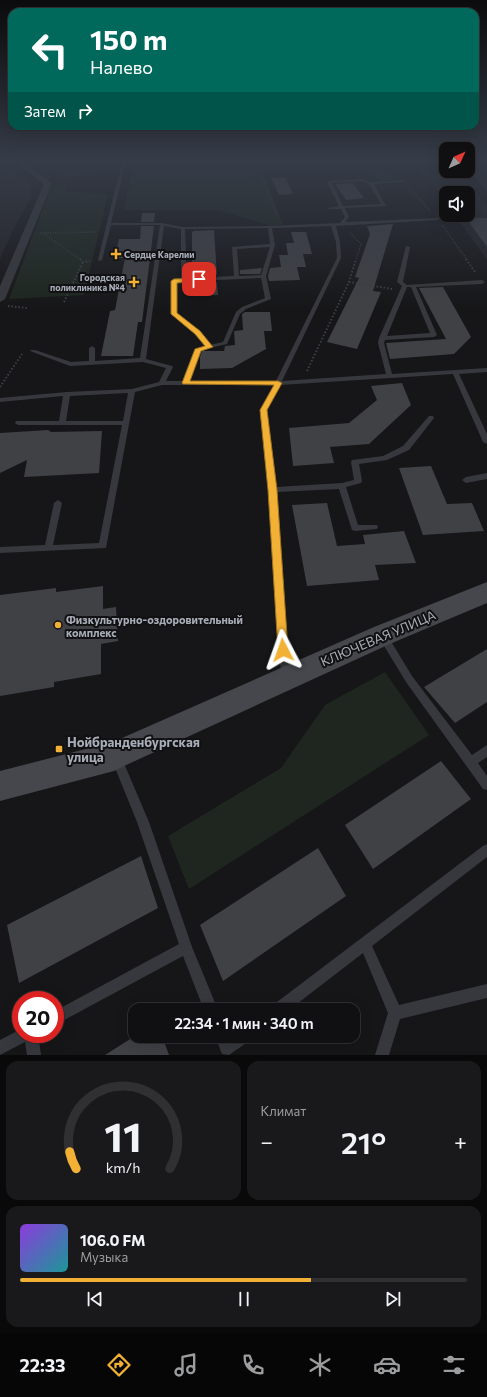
<!DOCTYPE html>
<html lang="ru">
<head>
<meta charset="utf-8">
<style>
  body { margin:0; font-family:Commissioner,sans-serif; background:#19191b; color:#f1f3f6; height:100vh; display:flex; flex-direction:column; font-size:15px; white-space:nowrap }
  * { box-sizing:border-box; margin:0 }
  p { font-size:13px; color:#9c9d9f }
  .icon { flex:none; width:22px; height:22px; fill:none; stroke:currentColor; stroke-width:2; stroke-linecap:round; stroke-linejoin:round }
  .map { position:relative; height:1055px; overflow:hidden }
  .details { display:flex; flex-direction:column; gap:6px; padding:6px; background:#09090a; flex:1 }
  .details>* { flex:none }
  .banner { position:absolute; left:8px; top:8px; width:471px; height:122px; border-radius:12px; box-shadow:0 4px 16px #0002,0 0 0 1px #303032; background:#00695c; color:#fff; overflow:hidden }
  .needle { width:26px; rotate:45deg }
  .tools { position:absolute; left:439px; top:142px; display:grid; gap:8px }
  .tools a { display:grid; place-items:center; width:36px; height:36px; border-radius:8px; background:#101012; box-shadow:0 4px 16px #0002,0 0 0 1px #303032; font-size:20px }
  .speed { position:absolute; left:12px; top:991px; display:flex; gap:8px; font-size:20px; font-weight:700; text-align:center }
  .speed>* { display:grid; place-content:center; width:52px; height:52px; border-radius:50%; background:#101012; box-shadow:0 4px 16px #0002,0 0 0 1px #303032; line-height:1 }
  .speed .limit { border:6px solid #d22; background:#fff; color:#111 }
  .pin { position:absolute; display:grid; place-items:center; width:34px; height:34px; color:#fff; margin:-17px; border-radius:8px; box-shadow:0 2px 6px #0006 }
  .me { position:absolute; width:44px; margin:-22px; rotate:356deg; stroke-linejoin:round; filter:drop-shadow(0 0 3px #0008) }
  .turn { display:flex; align-items:center; gap:14px; height:84px; padding:0 16px; font-size:18px }
  .turn .icon { width:52px; height:52px; stroke-width:2.5 }
  .turn b { display:block; font-size:28px; line-height:34px }
  .then { display:flex; align-items:center; height:38px; padding:0 16px; background:#0003; gap:8px; font-size:15px }
  .big { font-size:30px; font-weight:600; line-height:1.1 }
  .details .tile { flex:1; display:flex; flex-direction:column; justify-content:center; gap:6px; min-width:0; padding:0 14px; border-radius:12px; background:#19191b }
  .details .dial { align-items:center; gap:0 }
  .dial svg { height:104px; overflow:visible; fill:none; stroke:#303032; stroke-width:7; stroke-linecap:round; text-anchor:middle }
  .dial text { fill:#f1f3f6; stroke:none }
  .song { display:flex; align-items:center; gap:12px }
  .cover { width:48px; height:48px; border-radius:6px; background:linear-gradient(135deg,hsl(270 70% 55%),hsl(180 70% 35%)) }
  .played { height:4px; border-radius:2px; background:linear-gradient(90deg,#f2b134 65%,#303032 65%) }
  .keys { display:flex; justify-content:space-around; direction:ltr }
  .heat { display:flex; justify-content:space-between; align-items:center; font-size:22px; direction:ltr }
  .details .tiles { flex:1; display:grid; gap:6px; grid-template-columns:1fr 1fr }
  .tile:last-child { grid-column:span 2 }
  .trip { position:absolute; left:128px; top:1003px; width:232px; height:40px; border-radius:12px; background:#101012; box-shadow:0 4px 16px #0002,0 0 0 1px #303032; font-weight:600; line-height:40px; text-align:center }
  .menu { display:flex; height:64px; justify-content:space-around; align-items:center; background:#060607; color:#9c9d9f }
  .menu .icon { width:28px; height:28px }
  .menu .on { color:#f2b134 }
  .menu b { font-size:18px; color:#f1f3f6 }
  .map>svg:first-child { display:block }
  .built { fill:#222225 }
  .green { fill:#1e261f }
  .building { fill:#404145 }
  .lines { fill:none; stroke-linecap:round; stroke-linejoin:round }
  .path-far1 { stroke:#3d3f44; stroke-width:1.5; stroke-dasharray:1 1.5; stroke-linecap:butt }
  .path { stroke:#3d3f44; stroke-width:2; stroke-dasharray:1.5 2; stroke-linecap:butt }
  .lane { fill:#37383d; fill-rule:evenodd }
  .street { fill:#37383d; fill-rule:evenodd }
  .secondary { fill:#45474d; fill-rule:evenodd }
  .route { fill:#f2b134; stroke:#9d7322 }
  .poi-dot { fill:#f2b134; stroke:#111113; stroke-width:1.5 }
  .labels { text-anchor:middle; dominant-baseline:central; stroke-width:4; stroke-linejoin:round; paint-order:stroke }
  .far-poi-label { font-size:9px; font-weight:bold; fill:#a8adb8; stroke:#111113; text-anchor:start }
  .poi-label { font-size:11px; font-weight:bold; fill:#a8adb8; stroke:#111113; text-anchor:start }
  .near-street-label { font-size:13px; fill:#a8adb8; stroke:#111113 }
  .near-poi-label { font-size:13px; font-weight:bold; fill:#a8adb8; stroke:#111113; text-anchor:start }
</style>
</head>
<body>
<div class="map">
<svg width="487" height="1055" viewBox="0 0 487 1055">
  <rect width="100%" height="100%" fill="#161618"/>
  <path class="built" d="M409 161H446V171H459L487 206V260L455 215H468V193H446V202L430 181Z
    M468 161H487V192L468 169Z
    M0 162 31 184 32 196 13 230 0 259Z"/>
  <path class="green" d="M20 161H58L50 179Z
    M64 161H119L116 173 56 178Z
    M134 161H378L396 180 379 181 366 170 264 174 283 225 271 226 217 210H124Z
    M66 184 65 191 108 194 84 295 9 299 52 185Z
    M385 672 429 735 189 889 168 836 281 768 325 705Z"/>
  <path class="building" d="M285 177 293 194 279 195 271 178Z
    M353 183 364 198 346 200 335 184Z
    M142 213H155L154 222H141Z
    M466 218H487V247Z
    M393 224 373 291 381 292 357 349 327 342 359 278 355 277 370 234 367 226Z
    M141 226H154L142 322H138L133 356H101L110 311 115 310 125 258H115L119 239H140Z
    M214 230 217 275 192 276V233L193 231Z
    M291 232H306L312 254H303L306 267H297L300 280 269 281 268 276 270 268 281 267 279 255H288L286 243H294Z
    M262 268 260 274H240V270Z
    M217 282 218 295 192 296V283Z
    M443 287 471 337 454 354 390 359 386 343 446 339 419 288Z
    M245 312H270L272 331H264L266 349 232 368 200 369V357L202 351H224L225 346 235 345 234 331 243 330 242 314Z
    M402 383 411 405 369 444 330 447 334 463 293 466 289 428 349 423 377 400 371 386Z
    M48 430 51 432 102 431 99 473 24 477 27 460 0 473V433Z
    M431 466 447 504 472 503 484 531 423 535 399 468Z
    M327 503 337 546 365 544 363 535 404 531 416 563 375 565 379 580 307 586 292 505Z
    M103 586V609L116 607 118 641 101 644V674L54 682V687L0 696V595L56 588V592Z
    M487 649V702L455 723 424 687Z
    M441 761 471 799 373 869 345 825Z
    M318 848 346 896 223 981 200 925Z
    M141 856 158 908 19 983 7 925Z
    M135 1036H162L169 1055H105Z"/>
  <g class="lines">
    <path class="path-far1" d="M269 161 264 165 262 178 278 217
      M384 161 394 173
      M55 175 61 161
      M409 188 430 211
      M442 225 467 260
      M40 233 97 232
      M43 233 81 260
      M350 233 361 244 356 260"/>
    <path class="path" d="M80 259 83 262 90 261
      M466 259 475 272
      M349 282 392 289
      M64 302 83 262
      M8 306 27 308
      M307 371 349 282 356 259
      M0 387 22 354"/>
    <path class="lane" d="M122 161H126L111 223H162L183 227 270 226 340 223 345 217 341 209H330L328 208 339 206 327 182 329 181 362 179 371 182 403 180 405 181 403 182 374 184 386 206 345 208 349 217 345 222 439 218V219L437 220 336 226 340 242 341 258 282 381 386 374 378 343 379 338 402 286 397 282 406 246 410 247 403 282 407 285 482 280 485 282 482 284 416 287 437 335 434 337 385 340 384 343 392 374 487 368V372L459 374 487 434V444L483 442 453 374 280 385 267 410 276 487 342 483 354 480 351 462 352 460 383 456 403 446 429 416H433L434 418 409 450 387 460 359 464 362 481 361 483 346 487 358 525H377L378 527 377 529 355 531 352 530 339 489 277 492 288 650 292 677 290 680 287 681 284 680 282 677 278 650 269 490 261 410 274 385H162L135 392 106 548 0 553V547L45 545 54 503 58 500 62 503 53 545 99 543 122 425H18L15 423 16 421H59L63 396 0 402V398L67 392 132 389 159 382 166 368 143 362 70 366 30 351 31 350H35L71 362 89 361V348L92 346 95 348V361L140 358 160 225H111L102 260 100 261 98 260ZM362 181 369 184 381 204 343 206 332 183ZM164 226 181 229V279L171 281V314L196 333 205 346 195 349 184 381H166L173 367 172 366 146 359ZM331 226 336 242 337 258 276 381H190L201 350 227 344 240 314 246 309 271 299 266 276 275 245 272 228ZM268 228 270 244 232 247 234 276 187 278 185 229ZM270 247 261 275 239 276 237 249ZM261 278 265 298 242 307 236 312 223 342 210 345 200 331 177 313V282ZM407 287H411L430 333 387 336ZM128 393 123 421H66L70 396Z
      M487 473V479L466 483 462 480 466 477Z
      M383 632 386 633 412 676 472 755 487 745V757L478 763 487 776V790L483 789 406 682 378 636 380 633Z
      M116 753 120 754 149 822 192 947 218 1010H204L183 956 55 1025V1011L179 944 137 822 111 758 112 754Z
      M487 844V857L372 946 399 1005 487 984V998L400 1019 389 1055H375L388 1013 363 953 289 1010H271L273 1005 483 846Z
      M21 1029V1034H38L41 1055H27L25 1042 0 1055V1040Z
      M215 1036H229L230 1038 233 1036H251L249 1041 229 1055 222 1054Z"/>
    <path class="street" d="M13 161H22L52 183 5 299 0 302V286L44 184Z"/>
    <path class="secondary" d="M487 582V603L392 643 124 766 114 771 0 801V771L113 742 374 627Z"/>
  </g>
  <linearGradient id="sky" x2="0" y2="1"><stop stop-color="#0c0c0d"/><stop offset="0.52" stop-color="#363c48"/><stop offset="1" stop-color="#363c48" stop-opacity="0"/></linearGradient>
  <rect width="487" height="309" fill="url(#sky)"/>
  <path class="route" d="M199 278H201V281L177 283V313L200 331 213 347 201 351 190 381H278L282 383 267 410 277 490 288 650 287 654 283 655 279 654 278 650 268 490 260 410 274 385 183 384 182 383 195 349 205 346 195 334 171 314V281L174 279Z"/>
  <g class="poi-dot">
    <path d="M114 248h4v4h4v4h-4v4h-4v-4h-4v-4h4z"/>
    <path d="M132 276h4v4h4v4h-4v4h-4v-4h-4v-4h4z"/>
    <circle cx="58" cy="625" r="4"/>
    <rect x="55" y="745" width="8" height="8" rx="2"/>
  </g>
  <g class="labels">
    <g class="far-poi-label">
      <text x="124" y="254">Сердце Карелии</text>
      <text x="125" y="277" text-anchor="end">Городская<tspan x="125" dy="10">поликлиника №4</tspan></text>
    </g>
    <g class="poi-label">
      <text x="66" y="619">Физкультурно-оздоровительный<tspan x="66" dy="13">комплекс</tspan></text>
    </g>
    <g class="near-street-label">
      <text transform="translate(378 638) rotate(-23)">КЛЮЧЕВАЯ УЛИЦА</text>
    </g>
    <g class="near-poi-label">
      <text x="67" y="742">Нойбранденбургская<tspan x="67" dy="15">улица</tspan></text>
    </g>
  </g>
</svg>
<div class="tools">
<a><svg class="needle" viewBox="-14 -14 28 28"><path d="M0-13l5 13h-10z" fill="#e53935"/><path d="M0 13l5-13h-10z" fill="#9c9d9f"/></svg></a>
<a><svg class="icon" aria-label="sound" viewBox="0 0 24 24"><path d="M4 9h4l5-4v14l-5-4H4zM17 9q2 3 0 6"/></svg></a>
</div>
<div class="speed"><div class="limit">20</div></div>
<div class="pin" style="left:199px;top:279px;background:#d93025"><svg class="icon" aria-label="arrive" viewBox="0 0 24 24"><path d="M6 21V4h12l-3 4 3 4H6"/></svg></div>
<svg class="me" style="left:283px;top:650px" viewBox="-20 -20 40 40"><path d="M0-17L14 15 0 8-14 15z" fill="#f2b134" stroke="#fff" stroke-width="4"/></svg>
<div class="trip">22:34 · 1 мин · 340 m</div>
<div class="banner">
<div class="turn"><svg class="icon" aria-label="left" viewBox="0 0 24 24"><path d="M17 20v-9H6M10 6l-5 5 5 5"/></svg><div><b>150 m</b>Налево</div></div>
<div class="then">Затем<svg class="icon" aria-label="right" viewBox="0 0 24 24"><path d="M7 20v-9h11M14 6l5 5-5 5"/></svg></div>
</div>
</div>
<section class="details">
<div class="tiles">
<div class="tile dial"><svg viewBox="0 0 100 80">
<path d="M14 69A42 42 0 1 1 86 69"/>
<path d="M14 69A42 42 0 0 1 9 56" stroke="#f2b134"/>
<text x="50" y="56" font-size="32" font-weight="700">11</text>
<text x="50" y="72" font-size="11">km/h</text>
</svg></div>
<div class="tile"><p>Климат</p>
<div class="heat"><a>−</a><b class="big">21°</b><a>+</a></div>
</div>
<div class="tile">
<div class="song"><i class="cover"></i><div><b>106.0 FM</b><p>Музыка</p></div></div>
<div class="played"></div>
<div class="keys"><svg class="icon" aria-label="previous" viewBox="0 0 24 24"><path d="M18 5L8 12l10 7zM5 5v14"/></svg><svg class="icon" aria-label="pause" viewBox="0 0 24 24"><path d="M8 5v14M16 5v14"/></svg><svg class="icon" aria-label="next" viewBox="0 0 24 24"><path d="M6 5l10 7-10 7zM19 5v14"/></svg></div>
</div>
</div>
</section>
<nav class="menu">
<b>22:33</b>
<svg class="icon on" aria-label="directions" viewBox="0 0 24 24"><path d="M12 3l9 9-9 9-9-9zM9 14v-3h6M13 9l2 2-2 2"/></svg>
<svg class="icon" aria-label="music" viewBox="0 0 24 24"><path d="M9 18V5l10-2v13"/><circle cx="6" cy="18" r="3"/><circle cx="16" cy="16" r="3"/></svg>
<svg class="icon" aria-label="phone" viewBox="0 0 24 24"><path d="M5 4h4l2 5-3 2q2 4 5 5l2-3 5 2v4C11 20 4 13 5 4z"/></svg>
<svg class="icon" aria-label="climate" viewBox="0 0 24 24"><path d="M12 3v18M4 7l16 10M4 17L20 7"/></svg>
<svg class="icon" aria-label="car" viewBox="0 0 24 24"><path d="M5 17H2v-5l4-1 3-4h7l3 4 3 1v5h-3M9 17h6M6 11h13"/><circle cx="7" cy="17" r="2"/><circle cx="17" cy="17" r="2"/></svg>
<svg class="icon" aria-label="filters" viewBox="0 0 24 24"><path d="M4 7h16M4 17h16"/><circle cx="9" cy="7" r="2"/><circle cx="15" cy="17" r="2"/></svg>
</nav>
</body>
</html>
